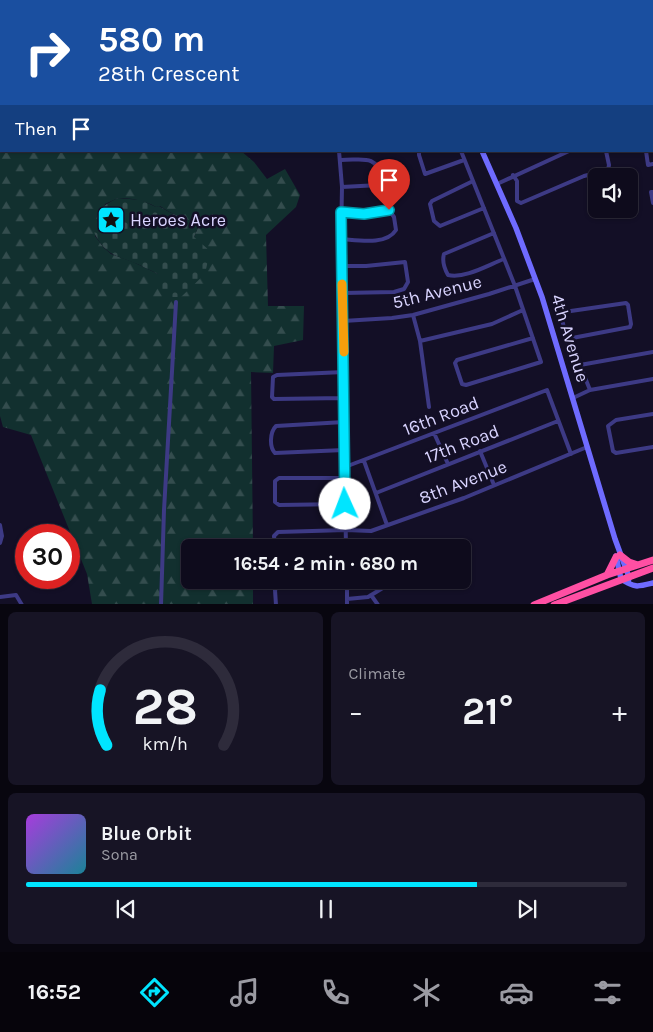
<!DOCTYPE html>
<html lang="en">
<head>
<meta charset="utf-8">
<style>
  body { margin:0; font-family:Karla,sans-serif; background:#171425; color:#f1f3f6; height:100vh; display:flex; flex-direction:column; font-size:19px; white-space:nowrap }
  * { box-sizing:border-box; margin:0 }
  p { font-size:16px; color:#9b9ba3 }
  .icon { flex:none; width:28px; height:28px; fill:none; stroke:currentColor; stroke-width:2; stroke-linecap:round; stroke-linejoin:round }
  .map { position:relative; height:604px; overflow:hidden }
  .sheet { display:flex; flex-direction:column; gap:8px; padding:8px; background:#08060f; flex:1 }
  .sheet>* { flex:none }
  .banner { position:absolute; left:0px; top:0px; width:654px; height:152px; box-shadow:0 1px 4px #0004,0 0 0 1px #2e2b3b; background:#1a4fa0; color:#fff; overflow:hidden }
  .buttons { position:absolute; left:588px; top:168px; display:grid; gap:10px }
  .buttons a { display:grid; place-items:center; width:50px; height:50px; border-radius:8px; background:#0e0b1c; box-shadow:0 1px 4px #0004,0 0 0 1px #2e2b3b; font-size:25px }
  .speed { position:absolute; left:15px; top:524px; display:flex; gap:10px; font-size:25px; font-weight:700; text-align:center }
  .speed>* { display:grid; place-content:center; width:65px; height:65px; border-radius:50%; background:#0e0b1c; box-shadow:0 1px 4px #0004,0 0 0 1px #2e2b3b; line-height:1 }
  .speed .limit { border:8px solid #d22; background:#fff; color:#111 }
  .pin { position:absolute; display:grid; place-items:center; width:42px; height:42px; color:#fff; margin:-51px -21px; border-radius:50% 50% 50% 0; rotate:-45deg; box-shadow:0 0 5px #0007 }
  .pin .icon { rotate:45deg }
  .me { position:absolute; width:55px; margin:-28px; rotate:358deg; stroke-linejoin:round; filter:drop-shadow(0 0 4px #0008) }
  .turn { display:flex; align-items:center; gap:18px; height:105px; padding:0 15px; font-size:22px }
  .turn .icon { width:65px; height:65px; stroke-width:2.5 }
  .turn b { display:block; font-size:35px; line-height:42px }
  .then { display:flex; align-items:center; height:48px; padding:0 15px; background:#0003; gap:10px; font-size:19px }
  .big { font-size:38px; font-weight:700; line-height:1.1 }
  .sheet .widget { flex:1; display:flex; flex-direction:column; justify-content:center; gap:8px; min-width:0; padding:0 18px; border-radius:8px; background:#171425 }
  .sheet .dial { align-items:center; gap:0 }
  .dial svg { height:130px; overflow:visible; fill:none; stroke:#2e2b3b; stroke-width:7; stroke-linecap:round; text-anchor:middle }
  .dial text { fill:#f1f3f6; stroke:none }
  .song { display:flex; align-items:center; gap:15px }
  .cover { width:60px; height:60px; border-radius:8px; background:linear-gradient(135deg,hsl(280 70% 55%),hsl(190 70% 35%)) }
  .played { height:5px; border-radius:2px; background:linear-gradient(90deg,#00e5ff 75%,#2e2b3b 75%) }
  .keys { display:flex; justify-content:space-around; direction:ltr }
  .heat { display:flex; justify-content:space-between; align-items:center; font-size:28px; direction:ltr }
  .sheet .tiles { flex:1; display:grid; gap:8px; grid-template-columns:1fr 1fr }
  .widget:last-child { grid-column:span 2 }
  .trip { position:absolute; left:181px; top:539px; width:290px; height:50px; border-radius:8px; background:#0e0b1c; box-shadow:0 1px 4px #0004,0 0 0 1px #2e2b3b; font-weight:700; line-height:50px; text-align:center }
  .menu { display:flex; height:80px; justify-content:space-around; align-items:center; background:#06040b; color:#9b9ba3 }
  .menu .icon { width:35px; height:35px }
  .menu .active { color:#00e5ff }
  .menu b { font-size:22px; color:#f1f3f6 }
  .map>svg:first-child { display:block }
  .forest { fill:url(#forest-firs); fill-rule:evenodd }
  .cemetery { fill:url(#cemetery-stones) }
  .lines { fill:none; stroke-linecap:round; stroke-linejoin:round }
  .street { stroke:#3d3a85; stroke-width:4 }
  .secondary { stroke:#6f6bff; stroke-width:5.5 }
  .highway { stroke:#ff4fa3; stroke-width:7 }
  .route-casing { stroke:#0095a6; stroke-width:12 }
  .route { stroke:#00e5ff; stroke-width:9 }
  .slow { stroke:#f59e0b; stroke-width:9 }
  .labels { text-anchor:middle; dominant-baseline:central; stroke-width:5; stroke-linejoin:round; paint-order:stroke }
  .poi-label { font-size:18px; fill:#d9d4ff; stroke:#130f26; text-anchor:start }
  .street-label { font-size:18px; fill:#d9d4ff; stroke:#130f26 }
</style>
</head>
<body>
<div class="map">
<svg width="653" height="605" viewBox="0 0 653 605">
  <defs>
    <pattern id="forest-firs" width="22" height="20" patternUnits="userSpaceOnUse" patternTransform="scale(1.25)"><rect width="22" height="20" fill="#12302f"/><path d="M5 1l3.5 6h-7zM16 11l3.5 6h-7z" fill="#344d4e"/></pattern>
    <pattern id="cemetery-stones" width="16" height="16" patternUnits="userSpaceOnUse" patternTransform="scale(1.25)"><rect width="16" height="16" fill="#12302f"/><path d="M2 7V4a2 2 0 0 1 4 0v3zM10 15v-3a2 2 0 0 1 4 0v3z" fill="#344d4e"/></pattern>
  </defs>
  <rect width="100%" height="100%" fill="#130f26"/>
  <path class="forest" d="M0 0 87 1H1V151H241L254 162 267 179 285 169 300 195 296 207 266 235 268 306H304L303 340 274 346 273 373 251 372 253 547 190 548V580H253V604H92L87 574 31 435 3 427 0 416ZM118 198C132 198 144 200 156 207L160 206C172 215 185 218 199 225L194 237 158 274 133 262 111 254 104 248 95 236 105 204Z"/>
  <path class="cemetery" d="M118 198 141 200 156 207 159 206C172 215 185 218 199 225L194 237 210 251 205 274 181 297H171L162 291V286L158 282V274C149 270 141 265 132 262 111 254 103 252 93 230 98 212 100 206 118 198Z"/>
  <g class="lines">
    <path class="street" d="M257 0V1
      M397 0V1
      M429 0V1
      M514 0V1
      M543 0 544 1
      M571 0V1
      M601 0V1
      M628 0 629 1
      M281 1 283 0
      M327 1 329 0
      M378 1 380 0
      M481 1H485
      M652 18 653 17
      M652 85 653 84
      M652 111H653
      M652 138H653
      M339 151 342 187 341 239 346 548
      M419 151V155L425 174 464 160
      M461 151 515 286 541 362 466 385 462 384 455 363 457 360 533 338
      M646 151 648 165 653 164
      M341 160C365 160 373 154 385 178L382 184 379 185 342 187
      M513 175 517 181V201L521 203 584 176 608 170 609 165 606 151
      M473 181 432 201 430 204 434 221 440 226 484 208
      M497 184 569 151
      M653 192H651L653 203
      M494 233 444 254C442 261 444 268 448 275 465 279 488 265 504 259
      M341 239C357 240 386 246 396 230L394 217 389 210 364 214 341 212
      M342 266H366L405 262 408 282 404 289 394 292 343 293
      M413 315 420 341
      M343 321 392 318 413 315 489 294 535 279
      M567 339 561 316 564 312 626 303 628 305 631 324 630 327 567 339 571 358 580 365
      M344 372 277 375 273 377 272 397 274 399 344 398
      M590 390 580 365 653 352
      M573 398 590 390 653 379
      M429 407 420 341 492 324 523 310
      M653 414 616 420 608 426 613 451 616 453 653 447
      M434 433 448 464
      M344 450 275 453C269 447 270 432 276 426L344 422
      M480 451 494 485
      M364 461 387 525
      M345 467 547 390 571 454
      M345 478H279L275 481V502L279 505 345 504
      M376 493 558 421
      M0 525 2 536 0 543
      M275 548 274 536 278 532 346 530 371 531 464 498 587 447
      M347 580V605
      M371 595 378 605
      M0 597 16 595 22 605
      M347 599 368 597 386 586
      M161 605 164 510 176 302
      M276 605 275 590 279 585 347 582"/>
    <path class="secondary" d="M418 0V1
      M482 151 516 228 542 297 615 539 629 577 628 583
      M616 556 621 579C635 588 637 587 653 583"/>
    <path class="highway" d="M620 555 629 562 638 565
      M607 575 616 557
      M534 605 607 575 653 560
      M554 605 653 568"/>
  </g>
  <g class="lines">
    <g class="route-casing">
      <path id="route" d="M345 504 341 212 364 214 389 210"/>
    </g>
    <use href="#route" class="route"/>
    <path class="slow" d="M342 284 344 352"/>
  </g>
  <defs>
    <g id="sight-square" transform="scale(1.4375)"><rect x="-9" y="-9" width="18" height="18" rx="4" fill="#00e5ff" stroke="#130f26"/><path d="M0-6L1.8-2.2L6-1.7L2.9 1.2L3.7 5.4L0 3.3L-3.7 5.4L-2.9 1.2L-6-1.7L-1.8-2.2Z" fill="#111"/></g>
  </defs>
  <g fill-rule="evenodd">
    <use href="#sight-square" x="111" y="220"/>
  </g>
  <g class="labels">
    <g class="poi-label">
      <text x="130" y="220">Heroes Acre</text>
    </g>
    <g class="street-label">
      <text transform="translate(437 292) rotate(-14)">5th Avenue</text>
      <text transform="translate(570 338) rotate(73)">4th Avenue</text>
      <text transform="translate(441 416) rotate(-21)">16th Road</text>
      <text transform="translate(462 444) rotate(-21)">17th Road</text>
      <text transform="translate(463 482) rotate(-21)">8th Avenue</text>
    </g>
  </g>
</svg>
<div class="buttons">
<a><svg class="icon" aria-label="sound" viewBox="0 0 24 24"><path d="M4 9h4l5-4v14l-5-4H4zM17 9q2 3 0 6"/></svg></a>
</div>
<div class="speed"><div class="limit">30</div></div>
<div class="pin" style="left:389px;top:210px;background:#d93025"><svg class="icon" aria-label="arrive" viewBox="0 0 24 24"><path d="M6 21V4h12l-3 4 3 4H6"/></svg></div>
<svg class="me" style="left:345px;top:504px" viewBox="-20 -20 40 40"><circle r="19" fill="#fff"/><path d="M0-13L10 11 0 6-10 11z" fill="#00e5ff"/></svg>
<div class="trip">16:54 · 2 min · 680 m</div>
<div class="banner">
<div class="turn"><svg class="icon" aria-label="right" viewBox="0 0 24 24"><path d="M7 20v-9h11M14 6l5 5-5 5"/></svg><div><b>580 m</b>28th Crescent</div></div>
<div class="then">Then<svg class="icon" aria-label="arrive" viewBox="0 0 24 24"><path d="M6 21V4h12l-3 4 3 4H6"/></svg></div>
</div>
</div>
<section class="sheet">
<div class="tiles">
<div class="widget dial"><svg viewBox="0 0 100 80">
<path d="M14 69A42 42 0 1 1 86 69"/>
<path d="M14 69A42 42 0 0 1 10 35" stroke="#00e5ff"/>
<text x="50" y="56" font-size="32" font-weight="700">28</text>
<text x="50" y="72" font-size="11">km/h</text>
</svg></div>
<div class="widget"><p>Climate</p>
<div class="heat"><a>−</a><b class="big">21°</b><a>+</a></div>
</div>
<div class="widget">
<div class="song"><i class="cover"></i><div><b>Blue Orbit</b><p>Sona</p></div></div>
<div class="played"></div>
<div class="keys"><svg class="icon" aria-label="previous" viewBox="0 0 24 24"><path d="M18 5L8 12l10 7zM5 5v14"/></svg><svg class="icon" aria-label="pause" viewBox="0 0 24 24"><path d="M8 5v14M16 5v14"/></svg><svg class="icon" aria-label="next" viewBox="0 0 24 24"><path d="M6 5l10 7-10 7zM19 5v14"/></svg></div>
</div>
</div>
</section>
<nav class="menu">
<b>16:52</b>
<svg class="icon active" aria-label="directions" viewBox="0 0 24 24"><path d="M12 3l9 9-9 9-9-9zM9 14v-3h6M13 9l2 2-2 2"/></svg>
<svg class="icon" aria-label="music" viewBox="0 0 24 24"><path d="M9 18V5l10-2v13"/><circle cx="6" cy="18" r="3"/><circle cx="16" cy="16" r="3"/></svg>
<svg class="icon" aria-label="phone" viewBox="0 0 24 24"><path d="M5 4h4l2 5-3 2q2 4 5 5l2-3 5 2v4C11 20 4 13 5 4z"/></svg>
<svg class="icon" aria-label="climate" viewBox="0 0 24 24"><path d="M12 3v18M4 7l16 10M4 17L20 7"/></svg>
<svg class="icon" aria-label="car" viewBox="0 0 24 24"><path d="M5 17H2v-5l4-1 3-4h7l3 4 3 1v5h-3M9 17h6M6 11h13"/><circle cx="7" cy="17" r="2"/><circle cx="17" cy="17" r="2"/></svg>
<svg class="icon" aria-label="filters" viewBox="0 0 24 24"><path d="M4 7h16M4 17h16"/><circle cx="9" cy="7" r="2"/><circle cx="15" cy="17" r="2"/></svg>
</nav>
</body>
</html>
